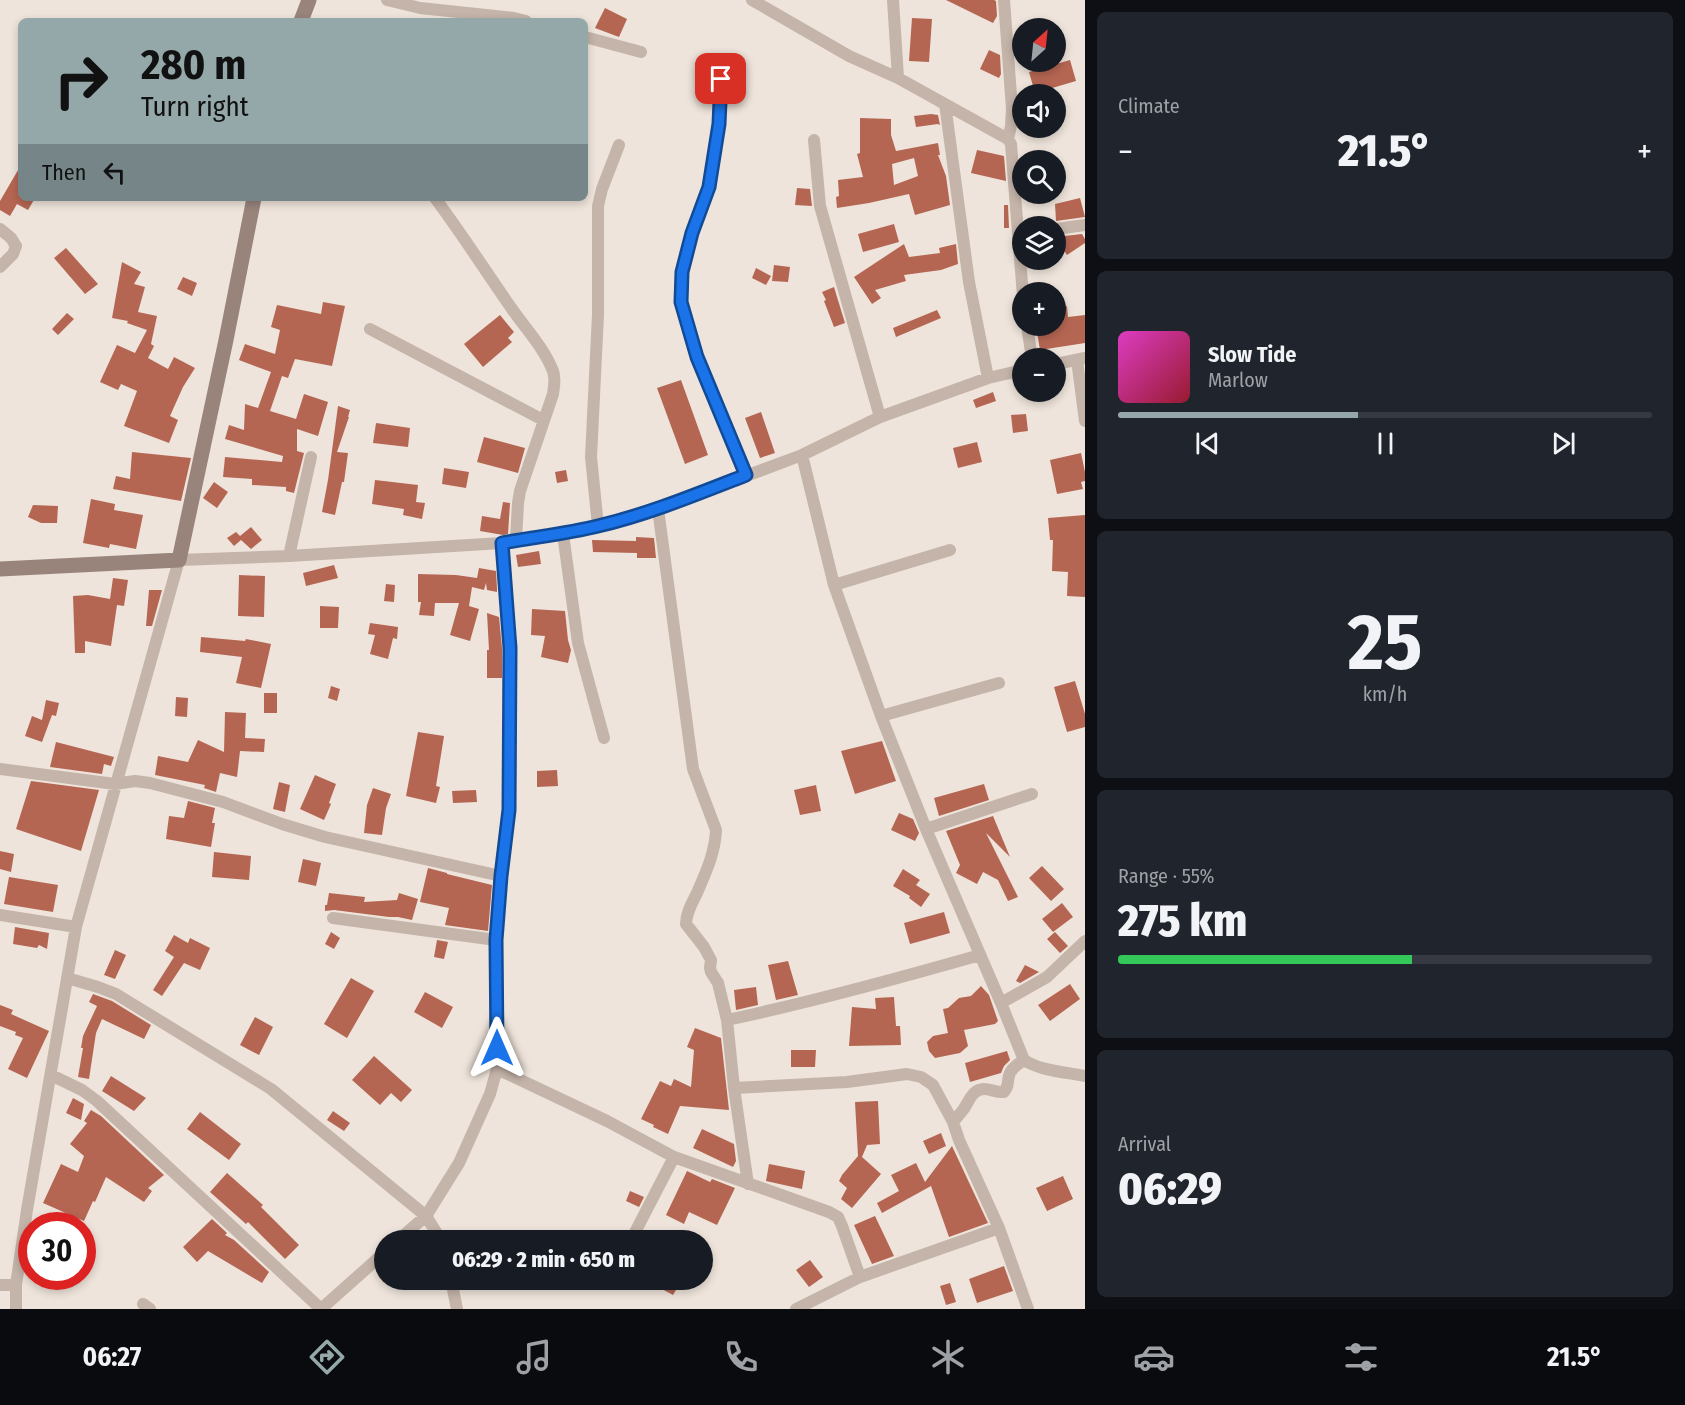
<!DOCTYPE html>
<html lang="en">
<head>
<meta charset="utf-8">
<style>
  body { margin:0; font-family:"Fira Sans Condensed",sans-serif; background:#20242c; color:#f1f3f6; height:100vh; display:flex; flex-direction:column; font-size:22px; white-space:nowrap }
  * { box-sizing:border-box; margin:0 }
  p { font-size:20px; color:#9ea1a6 }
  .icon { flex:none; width:33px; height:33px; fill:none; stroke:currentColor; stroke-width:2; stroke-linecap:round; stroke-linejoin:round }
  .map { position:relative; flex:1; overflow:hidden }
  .drawer { display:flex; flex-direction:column; gap:12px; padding:12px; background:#0d0f14; width:600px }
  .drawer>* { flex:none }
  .guide { position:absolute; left:18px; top:18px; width:570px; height:183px; border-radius:9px; box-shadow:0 3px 9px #0003; background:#94a8aa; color:#111; overflow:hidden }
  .needle { width:39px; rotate:27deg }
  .tools { position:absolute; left:1012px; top:18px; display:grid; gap:12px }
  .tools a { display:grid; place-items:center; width:54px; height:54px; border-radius:50%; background:#171b24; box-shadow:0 3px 9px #0003; font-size:30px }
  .speed { position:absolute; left:18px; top:1212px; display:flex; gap:12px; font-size:30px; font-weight:700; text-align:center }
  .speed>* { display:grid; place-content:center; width:78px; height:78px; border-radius:50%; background:#171b24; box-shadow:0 3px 9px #0003; line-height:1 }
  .speed .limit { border:9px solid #d22; background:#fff; color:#111 }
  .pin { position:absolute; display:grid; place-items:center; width:51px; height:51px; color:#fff; margin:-26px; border-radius:12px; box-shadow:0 3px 9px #0006 }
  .me { position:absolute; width:66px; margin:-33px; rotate:0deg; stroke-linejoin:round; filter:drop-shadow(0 0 4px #0008) }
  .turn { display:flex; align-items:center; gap:21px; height:126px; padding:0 24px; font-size:27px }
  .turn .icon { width:78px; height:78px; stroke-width:2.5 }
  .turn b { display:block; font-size:42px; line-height:51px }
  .then { display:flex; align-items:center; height:57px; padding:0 24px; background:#0003; gap:12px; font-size:22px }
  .big { font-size:45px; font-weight:800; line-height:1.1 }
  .drawer .tile { flex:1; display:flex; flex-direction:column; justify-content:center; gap:9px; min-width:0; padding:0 21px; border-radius:9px; background:#20242c }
  .drawer .dial { align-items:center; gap:0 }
  .dial b { font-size:78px; line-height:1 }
  .song { display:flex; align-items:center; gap:18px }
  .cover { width:72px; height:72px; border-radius:9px; background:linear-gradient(135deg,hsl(310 70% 55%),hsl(350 70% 35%)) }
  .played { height:6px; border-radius:3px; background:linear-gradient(90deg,#94a8aa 45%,#363941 45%) }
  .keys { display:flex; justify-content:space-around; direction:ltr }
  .heat { display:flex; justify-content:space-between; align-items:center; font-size:33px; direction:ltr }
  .charge { height:9px; border-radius:4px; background:linear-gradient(90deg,#34c759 55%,#363941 0) }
  .trip { position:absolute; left:374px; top:1230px; width:339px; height:60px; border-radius:30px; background:#171b24; box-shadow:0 3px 9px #0003; font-weight:800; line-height:60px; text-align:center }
  .tabs { display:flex; height:96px; justify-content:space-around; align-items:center; background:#090b0e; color:#9ea1a6 }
  .tabs .icon { width:42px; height:42px }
  .tabs .on { color:#94a8aa }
  .tabs b { font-size:27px; color:#f1f3f6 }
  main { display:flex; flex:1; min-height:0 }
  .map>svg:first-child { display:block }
  .building { fill:#b56652; fill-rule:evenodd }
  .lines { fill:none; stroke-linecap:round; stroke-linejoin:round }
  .minor { stroke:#c4b4a9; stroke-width:12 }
  .secondary { stroke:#98847b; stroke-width:15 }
  .route-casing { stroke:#114b97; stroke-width:15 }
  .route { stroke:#1a73e8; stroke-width:10 }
</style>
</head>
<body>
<main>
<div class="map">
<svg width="1085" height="1309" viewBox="0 0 1085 1309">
  <rect width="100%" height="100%" fill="#eee4db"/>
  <path class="building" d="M946 0H994L996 1 997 16 993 23Z
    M605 8 627 19 619 37 595 28Z
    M912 18 932 19 929 62 909 61Z
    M989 50 1000 55 1001 74 999 78 980 69Z
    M1070 60 1076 81 1035 93 1029 72Z
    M931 114 938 115 940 125 938 124 916 127 914 116Z
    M860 118 891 119V135L896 151 938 143 940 155H938L946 176 950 205 915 215 909 194 869 203 837 208 836 197 839 196 838 180 863 177 857 154 860 153ZM914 158 918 176 894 185 892 164Z
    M977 150 1004 156 1006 181 971 173Z
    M21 165V198H35L28 210 17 204 10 216 0 210V201Z
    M797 188 810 189 812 206 795 205Z
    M1080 198 1085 217 1056 221 1055 204Z
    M1004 205H1008L1009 228H1004Z
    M894 224 899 242 863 252 858 234Z
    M1082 234 1085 239V243L1067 255 1065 252 1056 254V237Z
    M904 244 909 257 940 253 939 248 956 244 958 264 941 270 904 275 906 281 875 290 881 298 872 304 854 277Z
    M66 248 98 284 85 294 54 258Z
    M122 262 141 272 134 284 145 287 138 312 157 316 151 344 154 346 148 358 168 369 174 357 195 368 183 387 170 416 178 420 169 443 124 426 137 391 121 384 118 390 100 382 117 345 135 353 147 330 127 323 128 321 112 318Z
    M774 265 790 267 788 282 772 281Z
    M756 268 771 276 766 285 752 278Z
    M183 277 197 283 192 296 177 289Z
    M834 287 845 323 834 327 824 301 826 300 822 292Z
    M323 302 345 306 332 366 295 359 288 378 282 376 270 411 296 419 304 394 328 402 318 436 297 429V451L304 453 294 493 286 491V487L252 485V479L223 477 225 457 282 462 283 456 225 439 229 425 244 430 245 404 258 408 271 372 239 360 245 344 275 354 280 330 271 327 277 305 321 314Z
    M1067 306 1068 317 1085 315V343L1040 350 1036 326H1056V308Z
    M937 310 941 318 896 337 893 328Z
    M67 313 74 319 58 335 52 329Z
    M500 315 514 332 508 338 512 342 483 367 464 344Z
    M681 380 708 455 685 464 657 388Z
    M993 392 996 401 976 408 973 400Z
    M338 406 350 410 348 417H349L337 452 348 453 344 482H342L335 515 322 512 328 480Z
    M761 412 775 453 760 458 745 418Z
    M1026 414 1028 431 1013 433 1011 415Z
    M376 423 410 428 408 447 373 443Z
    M484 437 525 448 518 473 477 462Z
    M977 442 982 462 958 468 953 448Z
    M132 452 191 458 181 501 113 489 116 476 130 479Z
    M1081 453 1085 472V481L1081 482 1083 489 1057 494 1050 460Z
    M444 468 469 472 466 488 442 484Z
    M566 470 568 481 557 483 555 472Z
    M375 480 418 485 416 502 425 503 422 519 403 515 404 509 372 504Z
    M214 482 228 492 217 508 203 498Z
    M91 499 115 504 114 510 143 515 136 549 110 544 109 548 83 543Z
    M503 502 510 503 508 534 503 535 480 531 482 516 500 519Z
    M33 505 58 506 57 523H41L28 517Z
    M1085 515V597L1067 596 1068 572 1052 571 1053 540H1050L1048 518Z
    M251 527 262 540 251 549 241 540 234 546 227 538 236 532 240 536Z
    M636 537 654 538 656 558H637V553L593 552 592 540 636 541Z
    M539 551 541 564 518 567 516 555Z
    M334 565 338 578 306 586 303 573Z
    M479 568 496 571 497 589V592L487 590 486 583 484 590 472 587 469 606 479 609 470 641 450 635 459 603H435L434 616 419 615 421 602H418V574L456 575 477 578Z
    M239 575 265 576 264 617 238 616Z
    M113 578 128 580 124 606 117 605 111 646 85 641V653H75L73 596 88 595 110 599Z
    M386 584 395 585 394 602 384 601Z
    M149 590H162L152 626H146Z
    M320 606 339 607 338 628H320Z
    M532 609 565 611 568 640 571 650 568 663 541 657 545 636 531 635Z
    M487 613 499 617 502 648V678H487V650H489Z
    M370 623 398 627 397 639 393 638 388 659 370 654 375 635 368 634Z
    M201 637 245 641 246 639 271 644 261 688 236 683 242 657 200 652Z
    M1075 681 1085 714V727L1067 732 1054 687Z
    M331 686 340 689 337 701 328 698Z
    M264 693H277V713H264Z
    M176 697 188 698 187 717 175 716Z
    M46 700 59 703 56 716 52 715 42 742 25 736 32 716 42 720Z
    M225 712 246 713 245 738 265 739 264 752 240 751 237 777 220 773 216 792 204 788 205 785 155 775 158 756 188 762 198 740 224 752Z
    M418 732 444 736 436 786 440 787 436 803 406 796Z
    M882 741 896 781 855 794 841 751Z
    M56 742 114 757 111 766 104 764 102 774 50 767Z
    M557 770 558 786 537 787V771Z
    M315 775 336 784 329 803 331 804 324 820 300 809Z
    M31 781 99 790 81 851 16 829Z
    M279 782 290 785 285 812 273 809Z
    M984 784 989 800 939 816 934 798Z
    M816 785 821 811 800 815 794 790Z
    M373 788 391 794 386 808 382 835 364 833 367 805Z
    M476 790 477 802 453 803 452 791Z
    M188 801 215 808 212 823H215L211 847 166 839 169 816 184 818Z
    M899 813 913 819 919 833 915 841 891 830Z
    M993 816 1010 857 986 833 1018 897 1008 901 998 880 983 872 977 884 956 873 960 865 946 831Z
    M0 851 14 854 11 872 0 869Z
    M214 852 251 856 249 880 212 877Z
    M303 859 321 863 316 886 298 882Z
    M1042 866 1064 889 1051 901 1029 878Z
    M428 868 447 873V874L492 885 488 931 445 925 449 908 420 902Z
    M903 869 920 880 916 885 930 894 921 907 909 898 910 896 893 886Z
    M9 877 58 885 53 912 4 904Z
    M329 893 365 897 364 902 397 900 399 893 418 899 412 920 398 917H389L334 910 325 911V905H327Z
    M1062 903 1073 917 1053 932 1042 919Z
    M944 912 950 933 910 944 904 923Z
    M15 927 49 933 47 949 39 945 37 948 13 944Z
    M331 932 340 938 334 949 325 944Z
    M1055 932 1068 946 1060 953 1047 939Z
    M174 935 188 943 190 938 210 948 200 970 184 963 162 996 153 990 174 957 165 951Z
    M437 940 448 942 444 959 434 957Z
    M115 950 126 955 115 979 104 975Z
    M788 961 798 995 776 1000 768 965Z
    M1025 965 1039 972 1020 983 1016 981Z
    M351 978 374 991 347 1038 324 1024Z
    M1070 984 1080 999 1050 1021 1038 1005Z
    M981 986 989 995 998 1021 995 1024 964 1030 968 1046 960 1053 935 1058 929 1051 927 1042 933 1036 948 1033 943 1009 948 1008 959 998 971 996Z
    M756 987 758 1005 736 1010 734 990Z
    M425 992 453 1007 442 1028 414 1012Z
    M93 994 112 1001 151 1025 144 1039 102 1019 96 1033 89 1079 78 1077 83 1048H81L83 1036 97 1006 89 1002Z
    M894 997 896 1026H900L901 1045 849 1046 852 1007 876 1009 875 998Z
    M0 1005 13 1010 11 1014 49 1031 27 1078 8 1069 23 1038 15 1035 16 1032 0 1026Z
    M255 1017 273 1027 259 1055 240 1045Z
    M695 1028 721 1038 729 1110 680 1106 668 1134 653 1127 654 1125 641 1119 660 1081 671 1086 674 1079 691 1087 694 1050 687 1047Z
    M791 1050H816L815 1067H791Z
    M1007 1051 1010 1060 1004 1066 1001 1073 970 1082 965 1063Z
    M374 1056 412 1090 401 1102 391 1093 380 1105 352 1080Z
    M111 1076 146 1098 134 1111 102 1091Z
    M73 1098 84 1104 81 1120 66 1113Z
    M878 1101 880 1144 867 1145 862 1157 881 1174 852 1208 841 1199 847 1188 839 1181 842 1175 858 1156 855 1102Z
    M91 1110 101 1116 164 1175 148 1188 152 1191 144 1202 106 1177 95 1202 93 1201 84 1221 43 1203 61 1164 78 1172 84 1156 70 1144 87 1123 84 1121Z
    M333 1111 350 1123 344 1131 327 1120Z
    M200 1112 241 1144 229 1160 187 1129Z
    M702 1129 734 1144 736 1161 733 1167 693 1148Z
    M941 1133 946 1146 929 1154 923 1141Z
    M952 1146 988 1223 949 1237 931 1186 882 1213 877 1203 899 1191 891 1175 916 1163 925 1182Z
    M769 1164 805 1171 802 1189 766 1181Z
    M687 1171 710 1182 712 1179 735 1188 717 1225 689 1212 684 1224 666 1215Z
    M227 1173 263 1205 261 1207 299 1245 285 1259 248 1222 246 1224 210 1192Z
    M1063 1176 1073 1199 1047 1211 1036 1188Z
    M630 1191 644 1197 639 1207 626 1201Z
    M875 1216 894 1256 872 1264 854 1225Z
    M212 1219 227 1233 225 1235 234 1240 269 1272 262 1283 208 1251 197 1262 183 1247Z
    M810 1260 823 1277 809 1287 796 1270Z
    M1004 1266 1013 1291 977 1303 969 1279Z
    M645 1280H682L673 1295Z
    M950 1283 956 1302 946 1305 940 1286Z"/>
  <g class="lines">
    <path class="minor" d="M387 0 420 8 514 18 526 21
      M752 0 849 56 898 78 1008 139 1011 144 1023 296
      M893 0 898 78
      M1004 0 1012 109 1011 126 1008 139
      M585 37 641 52
      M721 79 719 124 709 187 692 233 682 272 681 302 697 357 746 475
      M945 104 969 282 988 378
      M814 140 820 206 880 417
      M435 198C462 234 486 272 512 309 526 329 544 348 553 371 556 379 554 386 553 394L520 491 518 503 516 540
      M0 229 11 238 16 246 13 254 0 267
      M1056 229 1085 225
      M1027 326 1032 358
      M370 329 543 420
      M1077 360 1085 421
      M1056 364 1085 358
      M802 455 834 585 881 716 926 829 1001 1003 1024 1060C1041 1071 1065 1072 1085 1076
      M658 509 693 769 716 830C715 853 706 872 697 893 692 903 686 913 686 924L704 947 711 960 710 968 711 972 718 983 727 1020 734 1088 748 1184
      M598 526 591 457 598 315V206L602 189 619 145
      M563 534 578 643 604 738
      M289 556 311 457
      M834 585 950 550
      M881 716 999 683
      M0 769 115 784 135 781 150 783 223 802 282 824 325 837 501 876
      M926 829 1032 794
      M0 915 76 927
      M333 918 496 940
      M67 978 98 987 116 994 271 1089 426 1216 441 1240
      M1001 1003 1047 977 1085 941
      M727 1020C812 1002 896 979 980 955
      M497 1069 607 1121 674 1157 829 1212 838 1217 842 1226 860 1277
      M51 1075 82 1090 97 1101 321 1309
      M734 1088 847 1082 907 1074 921 1077 933 1085 953 1122 959 1140 999 1228 1028 1309
      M953 1122C956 1118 960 1114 963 1110 969 1102 972 1089 984 1089 991 1089 997 1093 1004 1092 1009 1086 1007 1084 1009 1076 1010 1069 1018 1064 1024 1060
      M398 1240 426 1216 459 1163 490 1094 497 1069 496 940 501 876 509 810 510 648 502 543
      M631 1240 674 1157
      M451 1280 457 1309
      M0 1285H16
      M143 1304 150 1309
      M16 1309V1285L27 1210 76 927 179 560 289 556 502 543 563 534 598 526 658 509 802 455 880 417 988 378 1023 370
      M321 1309 384 1253
      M796 1309 860 1277 999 1228"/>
    <path class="secondary" d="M301 21 309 0
      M0 569 179 560 226 340 254 198"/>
  </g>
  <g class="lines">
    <g class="route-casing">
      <path id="route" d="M497 1048 496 940 501 876 509 810 510 648 502 543C534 537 566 534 598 526 649 514 697 494 746 475L697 357 681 302 682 272 692 233 709 187 719 124 721 79"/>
    </g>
    <use href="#route" class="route"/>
  </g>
</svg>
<div class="tools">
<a><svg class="needle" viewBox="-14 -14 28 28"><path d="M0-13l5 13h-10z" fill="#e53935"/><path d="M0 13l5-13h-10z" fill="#9ea1a6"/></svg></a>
<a><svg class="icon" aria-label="sound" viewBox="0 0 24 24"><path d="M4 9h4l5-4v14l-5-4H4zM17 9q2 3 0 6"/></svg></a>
<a><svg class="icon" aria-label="search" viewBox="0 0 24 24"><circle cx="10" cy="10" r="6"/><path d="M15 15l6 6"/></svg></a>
<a><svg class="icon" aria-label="layers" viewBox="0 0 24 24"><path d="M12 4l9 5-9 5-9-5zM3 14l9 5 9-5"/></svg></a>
<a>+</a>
<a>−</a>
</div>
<div class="speed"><div class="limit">30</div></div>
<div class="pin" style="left:721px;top:79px;background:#d93025"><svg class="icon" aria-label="arrive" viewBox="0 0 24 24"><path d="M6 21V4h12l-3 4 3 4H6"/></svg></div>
<svg class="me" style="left:497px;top:1048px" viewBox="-20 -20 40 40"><path d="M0-17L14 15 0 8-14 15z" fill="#1a73e8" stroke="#fff" stroke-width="4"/></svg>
<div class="trip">06:29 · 2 min · 650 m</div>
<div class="guide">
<div class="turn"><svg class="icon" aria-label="right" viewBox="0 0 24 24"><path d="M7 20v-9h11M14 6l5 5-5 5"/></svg><div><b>280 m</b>Turn right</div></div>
<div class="then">Then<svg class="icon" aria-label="left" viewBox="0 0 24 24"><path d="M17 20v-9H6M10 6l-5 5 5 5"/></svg></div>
</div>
</div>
<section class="drawer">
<div class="tile"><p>Climate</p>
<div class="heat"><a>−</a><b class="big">21.5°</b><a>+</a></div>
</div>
<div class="tile">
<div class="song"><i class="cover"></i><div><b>Slow Tide</b><p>Marlow</p></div></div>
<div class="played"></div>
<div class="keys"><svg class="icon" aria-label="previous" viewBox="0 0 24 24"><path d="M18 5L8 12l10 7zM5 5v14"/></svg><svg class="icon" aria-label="pause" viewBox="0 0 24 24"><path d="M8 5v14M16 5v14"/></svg><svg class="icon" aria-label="next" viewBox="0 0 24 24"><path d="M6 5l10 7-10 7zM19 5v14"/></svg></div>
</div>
<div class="tile dial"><b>25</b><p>km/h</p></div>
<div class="tile"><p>Range · 55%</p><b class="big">275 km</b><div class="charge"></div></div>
<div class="tile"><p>Arrival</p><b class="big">06:29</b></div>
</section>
</main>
<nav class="tabs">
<b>06:27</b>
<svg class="icon on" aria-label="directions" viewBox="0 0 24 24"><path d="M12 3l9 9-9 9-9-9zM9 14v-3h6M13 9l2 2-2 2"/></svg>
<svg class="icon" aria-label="music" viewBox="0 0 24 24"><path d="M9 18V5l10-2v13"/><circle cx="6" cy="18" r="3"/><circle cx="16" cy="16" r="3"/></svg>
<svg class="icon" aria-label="phone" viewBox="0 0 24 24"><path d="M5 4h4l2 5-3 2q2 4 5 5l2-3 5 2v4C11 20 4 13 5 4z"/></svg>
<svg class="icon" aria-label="climate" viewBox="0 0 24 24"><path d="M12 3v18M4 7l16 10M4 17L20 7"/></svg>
<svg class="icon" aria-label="car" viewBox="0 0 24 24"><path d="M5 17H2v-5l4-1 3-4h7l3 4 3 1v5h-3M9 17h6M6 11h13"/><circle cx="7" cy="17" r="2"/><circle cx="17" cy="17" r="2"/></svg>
<svg class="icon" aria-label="filters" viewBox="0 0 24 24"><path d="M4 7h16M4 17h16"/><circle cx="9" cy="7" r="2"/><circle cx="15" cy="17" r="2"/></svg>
<b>21.5°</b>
</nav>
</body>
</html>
